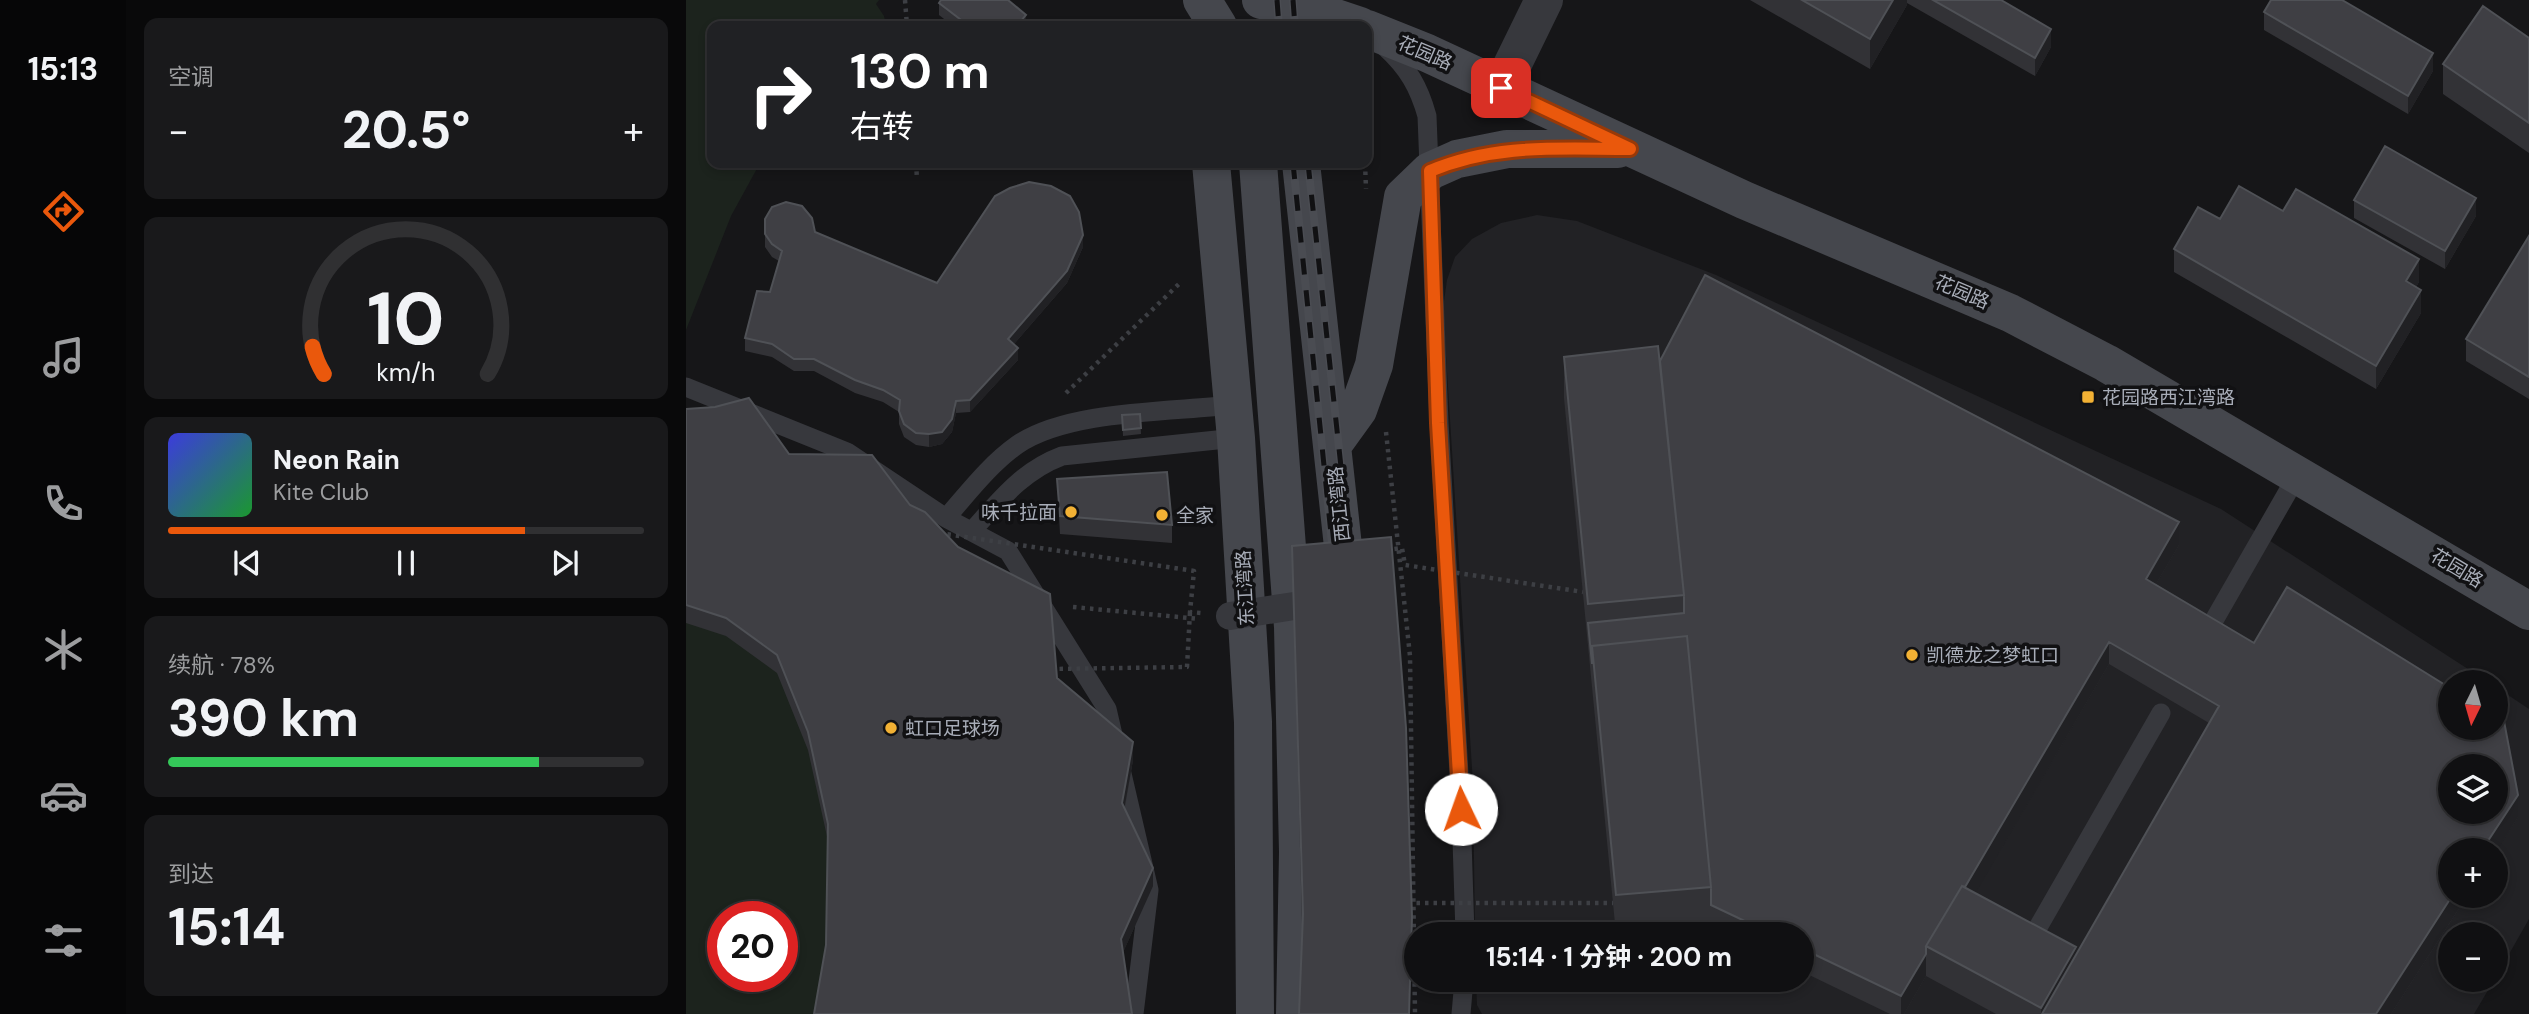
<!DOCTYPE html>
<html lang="zh">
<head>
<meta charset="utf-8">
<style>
  body { margin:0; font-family:"DM Sans","Noto Sans SC",sans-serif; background:#19191b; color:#f1f3f6; height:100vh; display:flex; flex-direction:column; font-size:26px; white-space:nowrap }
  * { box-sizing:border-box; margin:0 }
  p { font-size:23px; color:#9c9d9f }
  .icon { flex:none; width:38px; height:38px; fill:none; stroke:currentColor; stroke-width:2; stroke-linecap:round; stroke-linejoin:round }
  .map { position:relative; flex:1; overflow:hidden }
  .side { display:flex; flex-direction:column; gap:18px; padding:18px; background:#09090a; width:560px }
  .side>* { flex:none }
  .top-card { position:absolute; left:21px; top:21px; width:665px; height:147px; border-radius:14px; box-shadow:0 4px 10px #0003,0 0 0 2px #303032; background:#202124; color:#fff; overflow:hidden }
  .needle { width:46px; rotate:185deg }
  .tools { position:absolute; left:1752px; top:670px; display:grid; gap:14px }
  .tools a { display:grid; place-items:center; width:70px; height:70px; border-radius:50%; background:#101012; box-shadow:0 4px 10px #0003,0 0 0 2px #303032; font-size:35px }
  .speed { position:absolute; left:21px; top:901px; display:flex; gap:14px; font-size:35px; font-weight:700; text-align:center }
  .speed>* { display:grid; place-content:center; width:91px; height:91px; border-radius:50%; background:#101012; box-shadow:0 4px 10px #0003,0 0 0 2px #303032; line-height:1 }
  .speed .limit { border:10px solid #d22; background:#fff; color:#111 }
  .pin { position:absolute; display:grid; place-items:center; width:60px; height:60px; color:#fff; margin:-30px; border-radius:14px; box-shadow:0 4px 10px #0006 }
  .me { position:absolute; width:77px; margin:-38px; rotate:357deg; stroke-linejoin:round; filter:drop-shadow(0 0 5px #0008) }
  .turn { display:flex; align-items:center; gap:24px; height:147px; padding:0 28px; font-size:32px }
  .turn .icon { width:91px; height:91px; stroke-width:2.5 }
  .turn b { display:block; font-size:49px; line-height:60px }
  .big { font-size:52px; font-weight:700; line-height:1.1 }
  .side .card { flex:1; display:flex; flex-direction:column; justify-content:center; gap:10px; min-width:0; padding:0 24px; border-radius:14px; background:#19191b }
  .side .dial { align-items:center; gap:0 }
  .dial svg { height:182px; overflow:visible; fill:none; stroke:#303032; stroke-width:7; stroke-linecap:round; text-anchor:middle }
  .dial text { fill:#f1f3f6; stroke:none }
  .song { display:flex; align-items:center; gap:21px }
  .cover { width:84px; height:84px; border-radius:10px; background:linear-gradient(135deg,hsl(240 70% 55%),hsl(130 70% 35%)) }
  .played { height:7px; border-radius:4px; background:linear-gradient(90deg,#ea580c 75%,#303032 75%) }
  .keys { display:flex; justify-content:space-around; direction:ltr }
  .heat { display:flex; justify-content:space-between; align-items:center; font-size:38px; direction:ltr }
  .charge { height:10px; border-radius:5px; background:linear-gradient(90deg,#34c759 78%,#303032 0) }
  .trip { position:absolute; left:718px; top:922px; width:410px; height:70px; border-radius:35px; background:#101012; box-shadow:0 4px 10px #0003,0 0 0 2px #303032; font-weight:700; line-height:70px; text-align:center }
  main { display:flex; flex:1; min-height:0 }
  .dock { display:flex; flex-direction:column; width:126px; justify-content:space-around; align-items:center; background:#060607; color:#9c9d9f }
  .dock .icon { width:49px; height:49px }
  .dock .on { color:#ea580c }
  .dock b { font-size:32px; color:#f1f3f6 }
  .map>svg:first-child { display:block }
  .built { fill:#222225; fill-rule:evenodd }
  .green { fill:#1c231d; fill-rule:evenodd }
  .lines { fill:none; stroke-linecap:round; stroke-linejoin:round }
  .path { stroke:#3d3f44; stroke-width:4.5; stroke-dasharray:3.5 5; stroke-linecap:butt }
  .service { stroke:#37383d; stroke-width:19 }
  .minor { stroke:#37383d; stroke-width:38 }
  .secondary { stroke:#45474d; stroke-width:38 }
  .rail-casing { stroke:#4a4c52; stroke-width:8 }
  .rail { stroke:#111113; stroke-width:5; stroke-dasharray:16; stroke-linecap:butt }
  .path-bridge { stroke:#3d3f44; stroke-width:4.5; stroke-dasharray:3.5 5; stroke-linecap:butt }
  .pedestrian-bridge { stroke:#37383d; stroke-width:28 }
  .wall { fill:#323236; fill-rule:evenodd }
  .shaded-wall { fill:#212124 }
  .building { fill:#3f3f44; stroke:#4f5156; stroke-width:2; fill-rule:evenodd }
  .route-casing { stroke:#983908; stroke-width:18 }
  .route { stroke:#ea580c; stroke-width:12 }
  .poi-dot { fill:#f2b134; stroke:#111113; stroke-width:2.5 }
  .labels { text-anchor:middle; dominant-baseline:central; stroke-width:7; stroke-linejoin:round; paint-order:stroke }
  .street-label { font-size:19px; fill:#a8adb8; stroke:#111113 }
  .poi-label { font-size:19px; fill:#a8adb8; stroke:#111113; text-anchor:start }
</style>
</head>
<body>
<main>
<nav class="dock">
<b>15:13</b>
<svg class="icon on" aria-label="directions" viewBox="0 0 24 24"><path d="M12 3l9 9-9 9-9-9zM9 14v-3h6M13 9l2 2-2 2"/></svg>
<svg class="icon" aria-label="music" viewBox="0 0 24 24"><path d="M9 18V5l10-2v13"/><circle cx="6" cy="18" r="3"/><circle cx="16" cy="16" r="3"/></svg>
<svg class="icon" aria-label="phone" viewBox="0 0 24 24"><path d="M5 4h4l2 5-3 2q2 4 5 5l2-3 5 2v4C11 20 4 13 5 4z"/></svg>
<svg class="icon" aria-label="climate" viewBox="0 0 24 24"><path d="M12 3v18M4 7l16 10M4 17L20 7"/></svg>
<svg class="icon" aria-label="car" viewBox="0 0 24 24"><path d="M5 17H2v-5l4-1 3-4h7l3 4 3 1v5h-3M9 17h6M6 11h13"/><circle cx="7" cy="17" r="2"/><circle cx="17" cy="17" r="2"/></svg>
<svg class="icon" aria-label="filters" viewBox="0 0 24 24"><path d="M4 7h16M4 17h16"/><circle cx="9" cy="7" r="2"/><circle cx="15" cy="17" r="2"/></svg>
</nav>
<section class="side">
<div class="card"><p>空调</p>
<div class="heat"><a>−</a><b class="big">20.5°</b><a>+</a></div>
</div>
<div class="card dial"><svg viewBox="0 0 100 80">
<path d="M14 69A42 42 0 1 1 86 69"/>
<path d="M14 69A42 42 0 0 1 9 57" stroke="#ea580c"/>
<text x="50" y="56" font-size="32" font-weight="700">10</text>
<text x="50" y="72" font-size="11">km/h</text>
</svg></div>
<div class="card">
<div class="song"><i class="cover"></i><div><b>Neon Rain</b><p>Kite Club</p></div></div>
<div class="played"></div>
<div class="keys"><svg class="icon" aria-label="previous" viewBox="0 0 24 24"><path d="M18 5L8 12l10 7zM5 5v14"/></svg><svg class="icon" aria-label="pause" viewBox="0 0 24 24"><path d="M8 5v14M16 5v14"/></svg><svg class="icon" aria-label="next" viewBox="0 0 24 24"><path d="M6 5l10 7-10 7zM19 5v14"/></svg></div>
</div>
<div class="card"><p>续航 · 78%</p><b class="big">390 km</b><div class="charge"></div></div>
<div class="card"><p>到达</p><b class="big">15:14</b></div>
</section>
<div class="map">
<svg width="1843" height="1014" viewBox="0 0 1843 1014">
  <rect width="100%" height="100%" fill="#161618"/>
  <path class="built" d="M851 215 891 221 1030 275 1535 509 1802 682H1764V728H1810V687L1843 709V919L1810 977V934H1764V980H1808L1788 1014H796L791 1005 790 980H1115V934H789L787 784 757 308 761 280 769 257 786 239 815 223ZM1764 766H1810V812H1764ZM1764 850H1810V896H1764Z"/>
  <path class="green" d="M0 0H193L190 4 198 16 200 26H26V163H74L45 216 0 330Z
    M0 427 103 472 371 696 467 886 435 957 444 1014H0ZM37 917H96V976H37Z"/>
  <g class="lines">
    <path class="path" d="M219 0 221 26
      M230 163 231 179
      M679 163 680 189
      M380 393 496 281
      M700 432 724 656 729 1014
      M387 607 514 619
      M810 988 970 980"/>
    <path class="service" d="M699 47C722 68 733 87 741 116L753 423 775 809 779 934
      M0 387 161 452 260 518 322 551 421 709 463 890 448 1014
      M260 518C282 493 303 465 331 445 381 410 485 412 546 405
      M286 531C314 500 336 471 376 456L550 438
      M1519 636 1612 474
      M1343 943 1475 713
      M775 1014 778 980"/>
    <path class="minor" d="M815 88 858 0"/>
    <path class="secondary" d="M516 0 532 26
      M575 0 635 13 674 26
      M681 29 741 53 1058 200 1324 313 1420 363 1843 611
      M525 163 550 438 567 722 569 1014
      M572 163 607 627 612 852 609 1014
      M615 163 662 592
      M646 446 672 410 688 365 717 197 744 171 771 159 821 149H932"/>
    <g class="rail-casing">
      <path id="rail" d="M591 0 593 26
        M607 0 609 26
        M607 163 648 563
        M622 163 665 559"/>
    </g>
    <use href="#rail" class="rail"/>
    <path class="path-bridge" d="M253 533 508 571 504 612 515 613
      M700 550 716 548 719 565 897 592
      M365 669 501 667 504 612
      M722 903H927"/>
    <path class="pedestrian-bridge" d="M544 616 608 606"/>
  </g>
  <path class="wall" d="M1064 0H1315L1365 47 1349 76 1221 3V5L1184 69Z
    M253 3 340 26H267L253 15Z
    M1578 12 1747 71 1722 114 1578 30Z
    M1843 38V153L1757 94V64Z
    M1668 200 1790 216 1759 269 1668 218Z
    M79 219 129 232 251 283 397 247 381 283 328 344 332 360 284 412 270 413 266 432 256 444 243 447 230 445 218 437 213 424V412L197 402 169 393 128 371H108L86 357 59 351V338L84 292 93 261 86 257 79 247Z
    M1534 219 1733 282 1730 287 1735 313 1690 389 1488 272V249Z
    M1843 236V399L1780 361V339Z
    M878 357 974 361 1493 545 1470 584 1832 817 1705 1014H1310L1240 976 1218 1014H1204L1115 971V934H1039L1025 928 945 934H930L878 398ZM1423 664 1523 723 1390 954 1289 893Z
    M0 409 224 505 371 678 447 760 439 808 467 886 437 952 140 945 142 841 122 750 91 673 40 636 0 623Z
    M454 414 455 434 437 436 436 415Z
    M371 479 486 525V543L374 534Z
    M606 546 726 939 616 924Z"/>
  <path class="shaded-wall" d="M1207 0H1221V5L1184 69V39Z
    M340 15V26H331Z
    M1365 29V47L1349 76V58Z
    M1747 53V71L1722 114V96Z
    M1790 198V216L1759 269V251Z
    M397 235V247L381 283 322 351V339Z
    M1733 259V282L1720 304V281Z
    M1735 290V313L1690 389V366Z
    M332 348V360L284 412V400Z
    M270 401V413L266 432 256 444 243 447V434Z
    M1493 522V545L1460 601V579Z
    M1423 642V664L1254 954 1244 948Z
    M447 742V760L436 821V803Z
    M1832 795V817L1810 852V850H1796Z
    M467 868V886L435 957V939Z
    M1766 896H1781L1705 1014H1690Z
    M1390 947V977L1369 1014H1355V1008Z
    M1240 954V976L1218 1014H1215V996Z"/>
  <path class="building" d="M255 0H322L340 15 331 26H283L253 3Z
    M1116 0H1207L1184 39Z
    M1247 0H1315L1365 29 1349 58Z
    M1585 0H1656L1747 53 1722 96 1578 12Z
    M1797 6 1843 38V123L1757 64Z
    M1699 146 1790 198 1759 251 1668 200Z
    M343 182 365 186 384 196 393 212 397 235 381 271 322 339 332 348 284 400 270 401 266 419 256 432 243 434 230 433 218 424 213 411 214 400 197 390 169 380 128 359H108L86 344 59 338 71 291 84 292 96 251 86 244 79 234V219L86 207 100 202 116 206 126 218 129 232 251 283 309 196 324 188Z
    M1553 186 1597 211 1610 189 1733 259 1720 281 1735 290 1690 366 1488 249 1512 207 1534 219Z
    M1843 236V377L1780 339Z
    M1019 275 1493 522 1460 579 1568 643 1601 587 1764 688V728H1810V716L1818 721 1832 795 1796 850H1764V896H1766L1690 1014H1356L1533 706 1423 642 1279 887 1276 886 1240 946V954L1215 996 1115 948V934H1086L1025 905V887L1001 636 906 646V664L902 623 998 613V595L974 361ZM1764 766H1810V812H1764Z
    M972 346 998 595 902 604 878 357Z
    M63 398 103 454 186 455 224 505 239 512 272 547 364 594 371 678 447 742 436 803 467 868 435 939 446 1014H128L140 945 142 824 122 732 91 655 40 618 0 605V409L29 407Z
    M454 414 455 428 437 430 436 415Z
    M481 472 486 525 374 516 371 479Z
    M705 537 720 728 726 917 723 1014H613L617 914 606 546Z
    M1001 636 1025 887 930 895 906 646Z
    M1276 886 1390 947 1355 1008 1240 946Z"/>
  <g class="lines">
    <g class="route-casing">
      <path id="route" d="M775 809 752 423 744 171C810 143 874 149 944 149L815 88"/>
    </g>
    <use href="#route" class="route"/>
  </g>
  <g class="poi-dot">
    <rect x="1395" y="390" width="14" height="14" rx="3.5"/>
    <circle cx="385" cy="512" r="7"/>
    <circle cx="476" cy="515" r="7"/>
    <circle cx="1226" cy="655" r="7"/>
    <circle cx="205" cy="728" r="7"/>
  </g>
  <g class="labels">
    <g class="street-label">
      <text transform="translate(739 53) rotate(23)">花园路</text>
      <text transform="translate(1276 292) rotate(23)">花园路</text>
      <text transform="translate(653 504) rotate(-96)">西江湾路</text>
      <text transform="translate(1771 568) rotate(31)">花园路</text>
      <text transform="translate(559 588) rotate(-93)">东江湾路</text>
    </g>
    <g class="poi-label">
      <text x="1416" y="397">花园路西江湾路</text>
      <text x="371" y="512" text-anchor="end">味千拉面</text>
      <text x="490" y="515">全家</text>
      <text x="1240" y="655">凯德龙之梦虹口</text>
      <text x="219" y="728">虹口足球场</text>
    </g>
  </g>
</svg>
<div class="tools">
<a><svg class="needle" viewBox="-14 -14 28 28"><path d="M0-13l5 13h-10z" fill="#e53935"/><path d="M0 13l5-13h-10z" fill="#9c9d9f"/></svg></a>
<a><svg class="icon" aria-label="layers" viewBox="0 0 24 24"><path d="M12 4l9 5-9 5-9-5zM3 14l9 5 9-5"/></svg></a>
<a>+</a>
<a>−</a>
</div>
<div class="speed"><div class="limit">20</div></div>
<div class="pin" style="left:815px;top:88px;background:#d93025"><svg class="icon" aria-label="arrive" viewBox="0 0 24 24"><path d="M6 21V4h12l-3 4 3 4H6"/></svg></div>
<svg class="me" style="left:775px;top:809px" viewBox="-20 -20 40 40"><circle r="19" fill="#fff"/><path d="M0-13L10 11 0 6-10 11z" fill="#ea580c"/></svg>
<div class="trip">15:14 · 1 分钟 · 200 m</div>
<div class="top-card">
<div class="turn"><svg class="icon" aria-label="right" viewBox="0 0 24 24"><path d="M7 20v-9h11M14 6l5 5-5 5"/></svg><div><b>130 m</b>右转</div></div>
</div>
</div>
</main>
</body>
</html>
